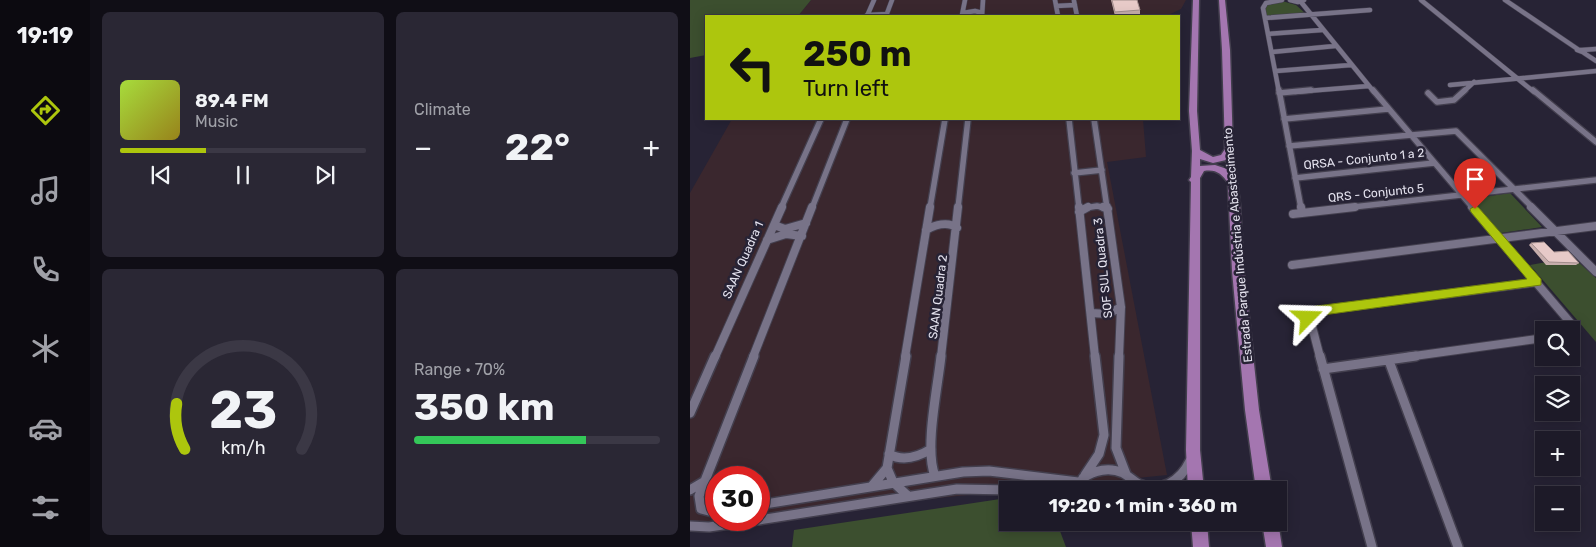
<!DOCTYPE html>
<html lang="en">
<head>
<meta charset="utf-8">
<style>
  body { margin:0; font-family:Rubik,sans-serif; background:#2a2734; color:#f1f3f6; height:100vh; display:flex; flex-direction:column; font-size:19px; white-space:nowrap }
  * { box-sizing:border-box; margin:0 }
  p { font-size:16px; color:#a0a1a8 }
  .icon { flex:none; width:28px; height:28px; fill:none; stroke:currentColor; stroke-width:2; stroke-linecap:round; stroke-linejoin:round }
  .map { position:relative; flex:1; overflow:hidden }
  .drawer { display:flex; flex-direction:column; gap:12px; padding:12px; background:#100e16; width:600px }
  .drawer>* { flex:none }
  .top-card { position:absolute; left:15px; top:15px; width:475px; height:105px; border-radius:0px; box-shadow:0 2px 12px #0003,0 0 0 1px #3b3845; background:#adc60d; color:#111; overflow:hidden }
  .controls { position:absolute; left:845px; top:321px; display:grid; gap:10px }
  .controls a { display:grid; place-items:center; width:45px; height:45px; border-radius:0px; background:#1d1a28; box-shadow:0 2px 12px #0003,0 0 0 1px #3b3845; font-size:25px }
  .speed { position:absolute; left:15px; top:466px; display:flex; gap:10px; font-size:25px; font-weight:700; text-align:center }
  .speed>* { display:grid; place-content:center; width:65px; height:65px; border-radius:50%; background:#1d1a28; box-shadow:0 2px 12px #0003,0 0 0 1px #3b3845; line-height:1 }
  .speed .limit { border:8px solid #d22; background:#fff; color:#111 }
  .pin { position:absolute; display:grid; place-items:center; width:42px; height:42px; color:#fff; margin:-51px -21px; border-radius:50% 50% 50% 0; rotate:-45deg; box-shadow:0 0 5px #0007 }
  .pin .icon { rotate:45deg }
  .me { position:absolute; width:55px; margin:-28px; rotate:68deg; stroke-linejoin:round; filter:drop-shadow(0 0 4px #0008) }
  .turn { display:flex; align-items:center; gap:18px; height:105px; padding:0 15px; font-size:22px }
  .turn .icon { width:65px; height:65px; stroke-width:2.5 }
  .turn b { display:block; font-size:35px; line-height:42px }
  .big { font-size:38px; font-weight:700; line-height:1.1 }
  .drawer .widget { flex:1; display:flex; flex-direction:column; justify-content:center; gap:8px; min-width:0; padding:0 18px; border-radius:8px; background:#2a2734 }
  .drawer .dial { align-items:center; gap:0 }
  .dial svg { height:130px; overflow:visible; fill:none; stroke:#3b3845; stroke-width:7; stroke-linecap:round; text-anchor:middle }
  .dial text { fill:#f1f3f6; stroke:none }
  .song { display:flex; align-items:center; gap:15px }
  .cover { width:60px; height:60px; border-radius:8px; background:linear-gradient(135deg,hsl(80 70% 55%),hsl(50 70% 35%)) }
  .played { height:5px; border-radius:2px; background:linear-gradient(90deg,#adc60d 35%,#3b3845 35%) }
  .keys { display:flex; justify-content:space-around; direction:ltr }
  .heat { display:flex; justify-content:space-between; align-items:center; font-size:28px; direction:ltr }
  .charge { height:8px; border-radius:4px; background:linear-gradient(90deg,#34c759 70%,#3b3845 0) }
  .drawer .tiles { flex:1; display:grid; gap:12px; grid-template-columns:repeat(2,1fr) }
  .trip { position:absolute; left:309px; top:481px; width:288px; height:50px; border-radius:0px; background:#1d1a28; box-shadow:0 2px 12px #0003,0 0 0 1px #3b3845; font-weight:700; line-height:50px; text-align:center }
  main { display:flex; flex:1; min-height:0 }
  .tabs { display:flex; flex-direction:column; width:90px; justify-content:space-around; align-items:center; background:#0c0a10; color:#a0a1a8 }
  .tabs .icon { width:35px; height:35px }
  .tabs .selected { color:#adc60d }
  .tabs b { font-size:22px; color:#f1f3f6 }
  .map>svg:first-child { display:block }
  .industrial { fill:#3a272e }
  .green { fill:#3c4f2f }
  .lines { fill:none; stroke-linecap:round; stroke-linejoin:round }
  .minor-far3-casing { stroke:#433f4e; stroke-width:5.5 }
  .minor-far2-casing { stroke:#433f4e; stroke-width:8 }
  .minor-far1-casing { stroke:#433f4e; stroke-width:10 }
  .minor-casing { stroke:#433f4e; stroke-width:12 }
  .highway-casing { stroke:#433f4e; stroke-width:3 }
  .minor-far3 { stroke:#787388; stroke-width:4.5 }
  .minor-far2 { stroke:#787388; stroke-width:5.5 }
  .minor-far1 { stroke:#787388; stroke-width:8 }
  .minor { stroke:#787388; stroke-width:9 }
  .highway { fill:#a476b0; fill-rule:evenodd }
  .wall { fill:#c7aeac }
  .building { fill:#e7cac8; stroke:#a28d8c }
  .route { fill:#adc60d; stroke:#708108 }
  .labels { text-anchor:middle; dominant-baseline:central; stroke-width:5; stroke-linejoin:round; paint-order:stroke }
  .street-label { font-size:12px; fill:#e4e2ee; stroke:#272335 }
</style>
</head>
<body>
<main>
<nav class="tabs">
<b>19:19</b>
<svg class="icon selected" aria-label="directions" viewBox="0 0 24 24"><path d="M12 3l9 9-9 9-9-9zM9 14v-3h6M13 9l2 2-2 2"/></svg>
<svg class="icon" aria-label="music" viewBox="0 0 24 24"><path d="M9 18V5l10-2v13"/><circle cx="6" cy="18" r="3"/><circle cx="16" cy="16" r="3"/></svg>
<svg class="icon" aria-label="phone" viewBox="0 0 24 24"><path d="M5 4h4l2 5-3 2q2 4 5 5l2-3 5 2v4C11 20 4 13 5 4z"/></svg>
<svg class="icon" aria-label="climate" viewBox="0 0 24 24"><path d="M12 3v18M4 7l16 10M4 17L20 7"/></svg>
<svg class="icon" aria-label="car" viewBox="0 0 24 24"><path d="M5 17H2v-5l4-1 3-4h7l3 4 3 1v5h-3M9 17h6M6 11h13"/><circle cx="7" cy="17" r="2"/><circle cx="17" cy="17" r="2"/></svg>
<svg class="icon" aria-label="filters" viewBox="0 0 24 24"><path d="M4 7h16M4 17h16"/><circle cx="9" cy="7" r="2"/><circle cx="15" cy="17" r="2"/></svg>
</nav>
<section class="drawer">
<div class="tiles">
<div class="widget">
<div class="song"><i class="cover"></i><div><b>89.4 FM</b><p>Music</p></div></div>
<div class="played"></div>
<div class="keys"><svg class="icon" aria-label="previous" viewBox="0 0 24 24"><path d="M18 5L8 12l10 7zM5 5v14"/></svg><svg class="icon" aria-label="pause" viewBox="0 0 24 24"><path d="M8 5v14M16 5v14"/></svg><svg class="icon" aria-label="next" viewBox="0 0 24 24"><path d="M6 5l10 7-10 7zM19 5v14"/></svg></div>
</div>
<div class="widget"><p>Climate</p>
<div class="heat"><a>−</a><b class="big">22°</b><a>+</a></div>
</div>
<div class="widget dial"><svg viewBox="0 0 100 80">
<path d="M14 69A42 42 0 1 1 86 69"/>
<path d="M14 69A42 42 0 0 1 9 41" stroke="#adc60d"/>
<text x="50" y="56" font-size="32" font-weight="700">23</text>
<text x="50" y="72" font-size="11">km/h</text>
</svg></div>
<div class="widget"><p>Range · 70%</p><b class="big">350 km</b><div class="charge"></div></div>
</div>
</section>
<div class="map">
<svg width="906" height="547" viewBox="0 0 906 547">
  <rect width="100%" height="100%" fill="#272335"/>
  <path class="industrial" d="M121 0H496L491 9 476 16H108Z
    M42 119H453L456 157 417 162 477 475 69 516V478H26V520H34L0 523V193Z"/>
  <path class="green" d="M0 0H121L108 16H16V55L0 58Z
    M592 1 606 5 616 14 576 16 574 7 576 4Z
    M820 193 852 227 811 233 780 199Z
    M868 260 887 261 906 278V342L840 265Z
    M317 498 318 522 367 523 376 547H102L104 530Z"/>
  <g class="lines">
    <g class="minor-far3-casing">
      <path id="minor-far3" d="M365 0 368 16
        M600 0 608 2 614 0
        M731 0 844 92
        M815 0 889 50
        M384 1 387 16
        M611 2 684 92
        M366 6 385 5
        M273 13 285 11 292 13
        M177 15 197 14
        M272 15 275 0
        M177 16 184 0
        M196 16 202 0
        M292 16 293 0
        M575 18 680 10
        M578 34 632 30
        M887 50H892L895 53Z
        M892 50 906 49
        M582 52 645 46
        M894 53 906 61
        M586 71 661 65
        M760 85 906 71
        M589 92 573 8 576 3 592 0
        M605 92 679 86
        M773 92 784 82"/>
    </g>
    <g class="minor-far2-casing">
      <path id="minor-far2" d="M589 90 611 208
        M683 90 783 208
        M843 90 906 142
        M589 93 621 90
        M738 93 747 102 764 100 775 90
        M379 119 389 208
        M404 119 417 208
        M594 119 698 109
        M599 146 766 131 843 208
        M384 173 412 170
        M605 178 744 163
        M91 208 131 119
        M122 208 157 119
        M240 208 255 119
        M268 208 278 119
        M395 208 407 206 416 208
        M654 208 906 180"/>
    </g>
    <g class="minor-far1-casing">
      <path id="minor-far1" d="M389 207 405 357
        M413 207 418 209
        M417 207 431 307 429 357
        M611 207 612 213
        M782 207 884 327 886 331 881 334
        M841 207 906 272
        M389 212 398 207
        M603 214 665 207
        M84 225 95 229 116 223
        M236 230C245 225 258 221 267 228
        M77 240 96 234 112 236
        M602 265 906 226
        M401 313 418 314 431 307
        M25 357 92 207
        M63 357 122 207
        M215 357 240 207
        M251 357 268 207
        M630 357 619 315 626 311 847 282
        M717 357 854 338"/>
    </g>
    <g class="minor-casing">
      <path id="minor" d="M216 356 197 468 203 482 218 496
        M429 356 426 448 436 474
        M630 356 682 547
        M699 361 768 547
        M633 369 726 356
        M0 413 25 356
        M199 454C213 462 228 457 241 449
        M395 475 409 454 414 435 405 356
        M245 476C234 449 248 386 251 356
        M182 486 197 468
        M0 490 15 481
        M386 490 393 478C404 470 420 467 433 473 439 476 443 481 449 484 471 494 491 480 500 461
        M69 505 273 472 299 471 388 482
        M26 513 11 509 9 496 64 356
        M69 520 267 489 321 490
        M0 526 19 527 67 520"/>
    </g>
    <g class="highway-casing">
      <path id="highway" d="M503 0H509L507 111 510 150 523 157 531 155 535 149 532 50 529 0H535L540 50 543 149 550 205 554 271 569 410 582 490H566L555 410 542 271 538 183C532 174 526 169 514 171L510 178V450L514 490H498L496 450 501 182 499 180 501 177 502 151 499 111ZM510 159 523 163 536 160 537 169 525 165 510 166Z
        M588 521 592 547H576L572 522H588Z
        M501 522H517L519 547H503Z"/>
    </g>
    <use href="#minor-far3" class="minor-far3"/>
    <use href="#minor-far2" class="minor-far2"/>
    <use href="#minor-far1" class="minor-far1"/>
    <use href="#minor" class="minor"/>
    <use href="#highway" class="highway"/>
  </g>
  <path class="wall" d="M421 0H447L450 10V16H425Z
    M841 243 864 252 889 263 886 265H856L839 245Z"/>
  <path class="building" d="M422 0H447L450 10 425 12Z
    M854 242 864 252 878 251 889 263 859 262 841 243Z"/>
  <path class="route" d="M785 206 788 207 851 279V285L626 316 622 321H614L612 318 616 309 626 306 837 279 781 212 780 209Z"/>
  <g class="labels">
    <g class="street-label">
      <text transform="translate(674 159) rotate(-6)">QRSA - Conjunto 1 a 2</text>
      <text transform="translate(686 193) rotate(-6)">QRS - Conjunto 5</text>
      <text transform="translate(548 245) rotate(-95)">Estrada Parque Indústria e Abastecimento</text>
      <text transform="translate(53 260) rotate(-66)">SAAN Quadra 1</text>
      <text transform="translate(413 268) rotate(-96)">SOF SUL Quadra 3</text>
      <text transform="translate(248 297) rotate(-83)">SAAN Quadra 2</text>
    </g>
  </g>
</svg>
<div class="controls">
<a><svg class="icon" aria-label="search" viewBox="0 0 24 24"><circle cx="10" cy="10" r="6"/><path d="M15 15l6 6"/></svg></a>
<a><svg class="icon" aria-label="layers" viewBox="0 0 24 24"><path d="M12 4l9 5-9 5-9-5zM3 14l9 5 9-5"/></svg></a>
<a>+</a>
<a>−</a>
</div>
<div class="speed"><div class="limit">30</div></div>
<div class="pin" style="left:785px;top:209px;background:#d93025"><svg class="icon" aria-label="arrive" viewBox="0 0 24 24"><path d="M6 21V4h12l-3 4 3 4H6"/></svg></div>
<svg class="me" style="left:618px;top:318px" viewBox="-20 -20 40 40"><path d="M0-17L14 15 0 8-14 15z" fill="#adc60d" stroke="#fff" stroke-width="4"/></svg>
<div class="trip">19:20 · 1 min · 360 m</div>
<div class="top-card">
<div class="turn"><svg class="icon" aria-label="left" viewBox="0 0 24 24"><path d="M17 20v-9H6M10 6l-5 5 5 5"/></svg><div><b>250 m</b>Turn left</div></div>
</div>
</div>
</main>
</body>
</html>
